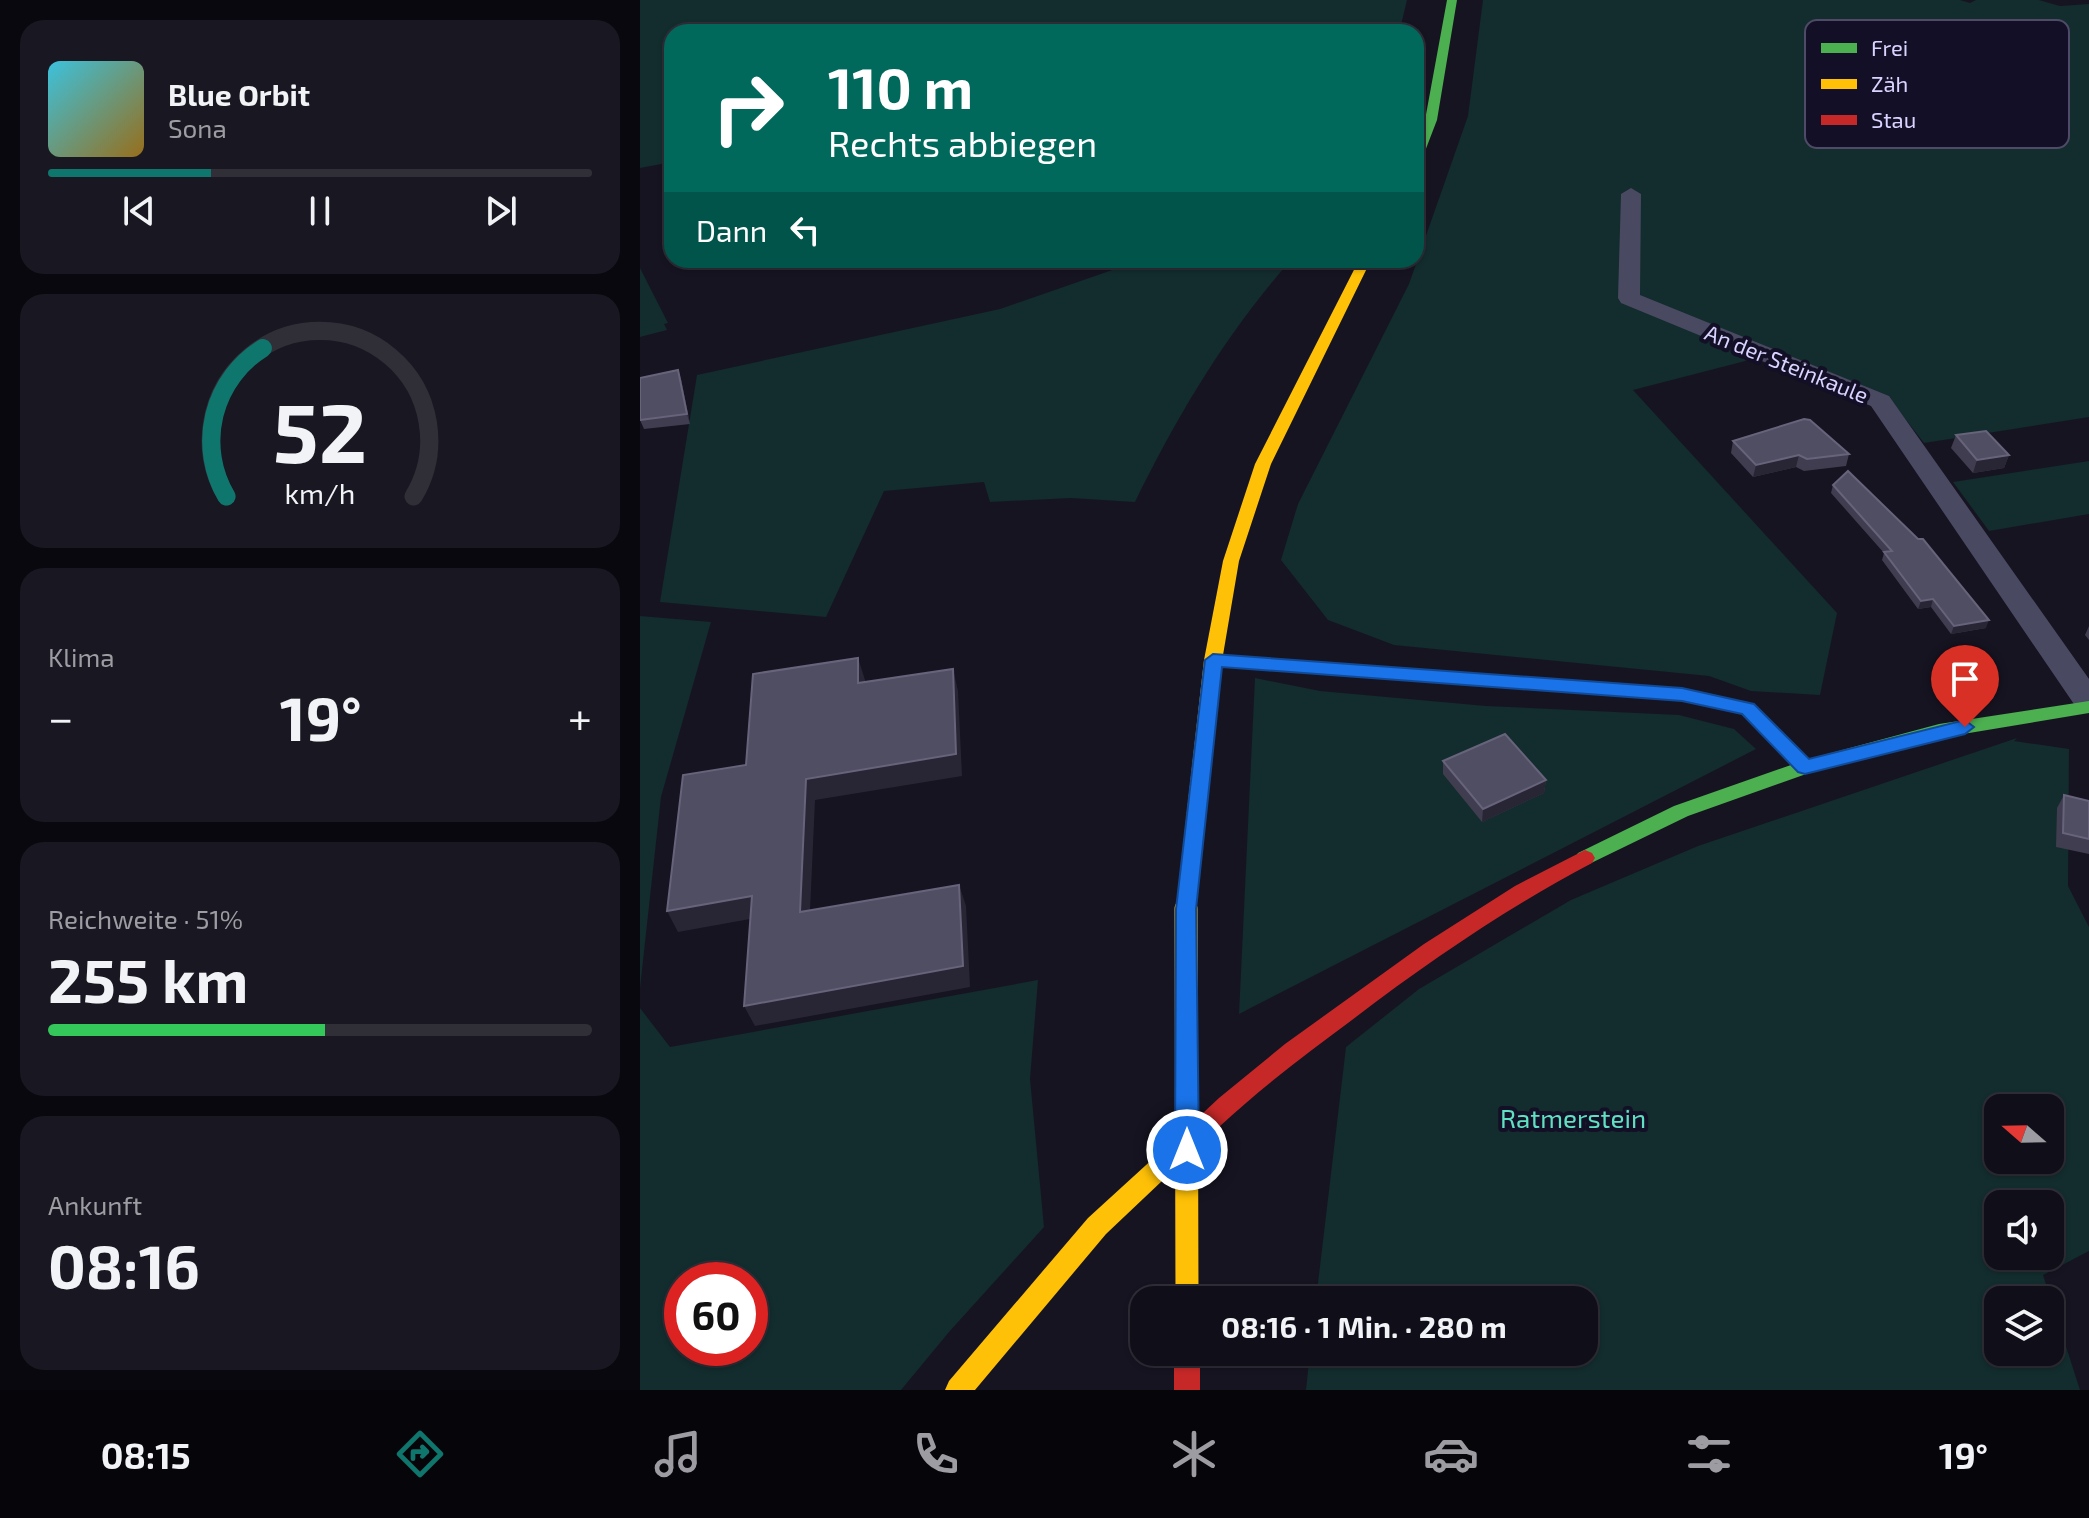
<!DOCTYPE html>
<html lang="de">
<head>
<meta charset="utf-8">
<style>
  body { margin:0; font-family:"Exo 2",sans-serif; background:#191822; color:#f1f3f6; height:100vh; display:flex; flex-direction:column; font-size:30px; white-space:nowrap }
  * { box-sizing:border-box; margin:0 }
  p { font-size:26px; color:#9c9ca2 }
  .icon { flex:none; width:44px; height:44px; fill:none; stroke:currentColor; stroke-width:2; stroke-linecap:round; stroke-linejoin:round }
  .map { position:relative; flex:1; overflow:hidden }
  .details { display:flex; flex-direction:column; gap:20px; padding:20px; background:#09080e; width:640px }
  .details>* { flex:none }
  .guide { position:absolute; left:24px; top:24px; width:760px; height:244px; border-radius:24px; box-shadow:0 2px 6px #0004,0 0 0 2px #302f38; background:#00695c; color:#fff; overflow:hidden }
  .needle { width:52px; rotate:290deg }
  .buttons { position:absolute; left:1344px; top:1094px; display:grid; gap:16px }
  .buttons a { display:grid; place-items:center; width:80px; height:80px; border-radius:16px; background:#100f19; box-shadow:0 2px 6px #0004,0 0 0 2px #302f38; font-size:40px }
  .speed { position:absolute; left:24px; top:1262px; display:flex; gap:16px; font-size:40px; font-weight:700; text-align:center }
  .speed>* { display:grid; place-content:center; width:104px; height:104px; border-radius:50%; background:#100f19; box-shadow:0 2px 6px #0004,0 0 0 2px #302f38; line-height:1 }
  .speed .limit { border:12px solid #d22; background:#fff; color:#111 }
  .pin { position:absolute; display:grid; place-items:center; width:68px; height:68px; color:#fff; margin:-82px -34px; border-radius:50% 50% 50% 0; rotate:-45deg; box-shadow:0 0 8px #0007 }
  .pin .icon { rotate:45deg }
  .me { position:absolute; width:88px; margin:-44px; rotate:0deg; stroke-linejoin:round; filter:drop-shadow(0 0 6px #0008) }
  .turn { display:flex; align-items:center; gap:28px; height:168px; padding:0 32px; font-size:36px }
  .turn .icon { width:104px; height:104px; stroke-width:2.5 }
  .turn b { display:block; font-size:56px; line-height:68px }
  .then { display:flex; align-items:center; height:76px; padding:0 32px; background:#0003; gap:16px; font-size:30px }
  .big { font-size:60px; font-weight:700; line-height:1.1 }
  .details .tile { flex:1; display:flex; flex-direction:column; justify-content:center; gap:12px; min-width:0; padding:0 28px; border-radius:24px; background:#191822 }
  .details .dial { align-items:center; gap:0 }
  .dial svg { height:208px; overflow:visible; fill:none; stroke:#302f38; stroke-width:7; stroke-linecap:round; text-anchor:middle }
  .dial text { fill:#f1f3f6; stroke:none }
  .song { display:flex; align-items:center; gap:24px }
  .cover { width:96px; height:96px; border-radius:12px; background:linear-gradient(135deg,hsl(190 70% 55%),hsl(40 70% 35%)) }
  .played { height:8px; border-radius:4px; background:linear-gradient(90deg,#0f766e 30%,#302f38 30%) }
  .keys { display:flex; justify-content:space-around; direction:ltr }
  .heat { display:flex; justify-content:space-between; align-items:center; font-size:44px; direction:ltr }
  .charge { height:12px; border-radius:6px; background:linear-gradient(90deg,#34c759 51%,#302f38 0) }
  .trip { position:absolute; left:490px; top:1286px; width:468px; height:80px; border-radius:24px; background:#100f19; box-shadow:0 2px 6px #0004,0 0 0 2px #302f38; font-weight:700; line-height:80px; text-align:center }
  .tab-bar { display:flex; height:128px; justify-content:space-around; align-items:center; background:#06060a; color:#9c9ca2 }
  .tab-bar .icon { width:56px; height:56px }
  .tab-bar .current { color:#0f766e }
  .tab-bar b { font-size:36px; color:#f1f3f6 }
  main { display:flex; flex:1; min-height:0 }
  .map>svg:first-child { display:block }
  .green { fill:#132c2d; fill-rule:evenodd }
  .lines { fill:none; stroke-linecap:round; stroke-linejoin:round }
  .street { fill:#4a4962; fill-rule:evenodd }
  .fast { fill:#4caf50; fill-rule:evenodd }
  .slow { fill:#ffc107; fill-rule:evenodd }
  .jam { fill:#c62828; fill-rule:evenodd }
  .slow-bridge { stroke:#ffc107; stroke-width:23 }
  .wall { fill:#403d50 }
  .shaded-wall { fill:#282635 }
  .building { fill:#504e63; stroke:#66637b; stroke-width:2 }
  .route { fill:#1a73e8; stroke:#114b97; stroke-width:2 }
  .labels { text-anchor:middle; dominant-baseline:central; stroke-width:8; stroke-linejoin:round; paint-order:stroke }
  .street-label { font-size:22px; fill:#d9d4ff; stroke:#130f26 }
  .near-park-label { font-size:26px; fill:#5fe0c0; stroke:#130f26 }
  .key { fill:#130f26; stroke:#4e4a67; stroke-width:2 }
  .key-label { font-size:22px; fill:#d9d4ff }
</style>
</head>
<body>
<main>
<section class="details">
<div class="tile">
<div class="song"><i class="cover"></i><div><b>Blue Orbit</b><p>Sona</p></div></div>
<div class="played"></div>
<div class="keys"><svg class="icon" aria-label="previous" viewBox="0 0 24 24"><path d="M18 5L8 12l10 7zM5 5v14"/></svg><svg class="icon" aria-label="pause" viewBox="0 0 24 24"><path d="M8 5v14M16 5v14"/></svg><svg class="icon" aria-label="next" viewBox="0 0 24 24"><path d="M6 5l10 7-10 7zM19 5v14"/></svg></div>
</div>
<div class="tile dial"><svg viewBox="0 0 100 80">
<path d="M14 69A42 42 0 1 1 86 69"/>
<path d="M14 69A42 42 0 0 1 28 12" stroke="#0f766e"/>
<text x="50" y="56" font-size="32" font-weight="700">52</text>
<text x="50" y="72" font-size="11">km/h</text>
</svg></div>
<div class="tile"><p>Klima</p>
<div class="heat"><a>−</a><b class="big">19°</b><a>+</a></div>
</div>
<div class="tile"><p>Reichweite · 51%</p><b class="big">255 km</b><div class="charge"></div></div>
<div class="tile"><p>Ankunft</p><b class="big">08:16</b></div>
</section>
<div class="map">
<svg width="1449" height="1390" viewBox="0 0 1449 1390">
  <rect width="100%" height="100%" fill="#161421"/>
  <path class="green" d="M0 0H767L761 25 722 32H32V162L0 168Z
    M843 0H1320L1330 3 1336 0H1399L1420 6 1449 4V417L1284 443 1249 398 1117 358 993 390 1197 613 1180 695 1111 691 1069 676 754 645 688 620 641 560 658 504 769 284 828 116Z
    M501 260H651C587 332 537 416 495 502L431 498 350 502 344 482 244 491 186 617 20 602 57 375 360 309Z
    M0 268 28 323 24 324 27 330 0 337Z
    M1449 461V514L1349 531 1313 482Z
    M0 616 71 622 21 797 0 988Z
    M615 678 680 691 846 706 1039 715 1094 729 1116 749 599 1014Z
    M1377 738 1374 741 1429 749 1428 886 1449 927V1251L1403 1275 1440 1390H666L670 1352H944V1300H676L706 1047 779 989 931 900 1058 846ZM1358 1108H1410V1160H1358ZM1358 1204H1410V1256H1358ZM1358 1300H1410V1352H1358Z
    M398 980 390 1079 404 1227 309 1332 261 1390H0V1008L30 1047ZM42 1280H110V1348H42Z"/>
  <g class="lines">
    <path class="street" d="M991 188 1001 194 1000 295 1249 396 1449 679V713L1438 710 1231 406 981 303 978 298 981 194Z"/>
    <path class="fast" d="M807 0H817L797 120 782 159 776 163V144L785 120Z
      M926 680 1042 688 1114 704 1169 759 1299 724 1449 701V713L1299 738 1169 773 1048 816 945 866 938 863 935 858 938 853 1034 806 1151 765 1102 714 1042 700 920 690 917 686Z"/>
    <path class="slow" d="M719 260H731L631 464 599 561 583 655 926 680 935 686 926 692 581 667 556 909 553 915 546 917 539 915 536 909 564 660 583 561 615 464Z
      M571 1110 579 1113 582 1120 579 1127 466 1234 335 1390H305L309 1381 448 1218 563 1113Z"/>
    <path class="jam" d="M945 850 952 853 955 858 952 863C867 908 788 962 712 1020 666 1054 621 1088 579 1127L571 1130 563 1127 560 1120 563 1113 579 1098 645 1044 784 944 875 886Z
      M534 1352H560V1390H534Z"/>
    <path class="slow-bridge" d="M546 909 547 1300"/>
  </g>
  <path class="wall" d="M38 370 41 379 50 424 4 429 0 420Z
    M1316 435 1369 455 1364 468 1333 473 1311 448Z
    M1093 441 1209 454 1206 466 1164 471 1156 467 1113 477 1091 453Z
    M1193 485 1346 628 1311 634 1291 607 1278 609 1242 560 1244 553 1191 493Z
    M1449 626V640L1445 635Z
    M803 761 906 780 904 793 842 822 803 774Z
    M1424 795 1449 801V854L1416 847 1417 808Z"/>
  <path class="shaded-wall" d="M38 370 41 379 50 424 47 414Z
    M1159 455 1156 467 1113 477 1116 465Z
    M1369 455 1364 468 1333 473 1337 460Z
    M1293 599 1291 607 1278 609 1281 601Z
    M1349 620 1346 628 1311 634 1314 626Z
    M218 658 225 680V704L218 683Z
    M313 669 318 691 322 776 175 800 169 933 160 912 166 779Z
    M906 780 904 793 842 822 843 809Z
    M319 885 326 906 330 987 115 1026 104 1006Z
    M112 896 121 917 38 932 27 911Z"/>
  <path class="building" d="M38 370 47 414 0 420V378Z
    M1164 419 1170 420 1209 454 1167 459 1159 455 1116 465 1093 441Z
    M1346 431 1369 455 1337 460 1316 435Z
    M1208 471 1278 539H1283L1349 620 1314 626 1293 599 1281 601 1244 552 1252 551 1193 485Z
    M218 658V683L313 669 316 754 166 779 160 912 319 885 323 966 104 1006 112 896 27 911 43 775 106 765 113 674Z
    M865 734 906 780 843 809 803 761Z
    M1424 795 1449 801V839L1423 833Z"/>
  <path class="route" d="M573 654 1042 688 1114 704 1169 759 1325 720 1334 727 1325 734 1165 774 1158 772 1102 714 1042 701 582 667 556 909 559 1150 555 1157 547 1160 538 1157 535 1150 536 909 565 660Z"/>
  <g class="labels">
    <g class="street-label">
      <text transform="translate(1147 363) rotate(22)">An der Steinkaule</text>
    </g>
    <g class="near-park-label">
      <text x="933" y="1117">Ratmerstein</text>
    </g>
  </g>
  <rect x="1165" y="20" width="264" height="128" rx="12" class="key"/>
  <rect x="1181" y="43" width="36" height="10" fill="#4caf50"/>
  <rect x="1181" y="79" width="36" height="10" fill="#ffc107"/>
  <rect x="1181" y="115" width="36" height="10" fill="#c62828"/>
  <g class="key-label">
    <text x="1231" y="56">Frei</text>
    <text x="1231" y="92">Zäh</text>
    <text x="1231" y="128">Stau</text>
  </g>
</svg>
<div class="buttons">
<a><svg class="needle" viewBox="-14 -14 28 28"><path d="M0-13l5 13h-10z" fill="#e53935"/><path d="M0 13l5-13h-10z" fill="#9c9ca2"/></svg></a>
<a><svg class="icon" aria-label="sound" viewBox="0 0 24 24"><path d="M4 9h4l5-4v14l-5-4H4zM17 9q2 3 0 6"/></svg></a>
<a><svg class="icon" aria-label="layers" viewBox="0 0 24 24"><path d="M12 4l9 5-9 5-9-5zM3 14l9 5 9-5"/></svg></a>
</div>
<div class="speed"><div class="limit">60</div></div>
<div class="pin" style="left:1325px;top:727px;background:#d93025"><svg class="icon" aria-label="arrive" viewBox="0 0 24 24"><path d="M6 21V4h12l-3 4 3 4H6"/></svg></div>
<svg class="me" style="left:547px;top:1150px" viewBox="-20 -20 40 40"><circle r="17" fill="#1a73e8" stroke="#fff" stroke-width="3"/><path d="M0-11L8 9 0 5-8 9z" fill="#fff"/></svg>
<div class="trip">08:16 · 1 Min. · 280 m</div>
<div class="guide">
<div class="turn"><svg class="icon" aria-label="right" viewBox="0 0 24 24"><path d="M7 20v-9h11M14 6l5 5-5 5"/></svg><div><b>110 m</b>Rechts abbiegen</div></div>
<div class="then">Dann<svg class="icon" aria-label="left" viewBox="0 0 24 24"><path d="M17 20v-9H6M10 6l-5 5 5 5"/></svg></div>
</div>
</div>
</main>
<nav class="tab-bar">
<b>08:15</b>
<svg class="icon current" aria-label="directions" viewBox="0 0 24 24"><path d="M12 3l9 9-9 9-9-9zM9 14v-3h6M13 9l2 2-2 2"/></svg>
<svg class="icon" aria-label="music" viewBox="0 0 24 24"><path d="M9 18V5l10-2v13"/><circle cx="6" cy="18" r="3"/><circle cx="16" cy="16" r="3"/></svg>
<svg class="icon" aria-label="phone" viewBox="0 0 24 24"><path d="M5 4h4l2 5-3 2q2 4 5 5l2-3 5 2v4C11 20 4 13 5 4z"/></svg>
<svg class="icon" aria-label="climate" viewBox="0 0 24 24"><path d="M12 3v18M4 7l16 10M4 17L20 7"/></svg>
<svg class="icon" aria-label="car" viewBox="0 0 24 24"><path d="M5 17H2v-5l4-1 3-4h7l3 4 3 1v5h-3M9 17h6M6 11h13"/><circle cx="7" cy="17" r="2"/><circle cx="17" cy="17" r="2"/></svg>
<svg class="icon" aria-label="filters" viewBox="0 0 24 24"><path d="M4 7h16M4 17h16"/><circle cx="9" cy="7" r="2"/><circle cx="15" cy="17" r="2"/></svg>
<b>19°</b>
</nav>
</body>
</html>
